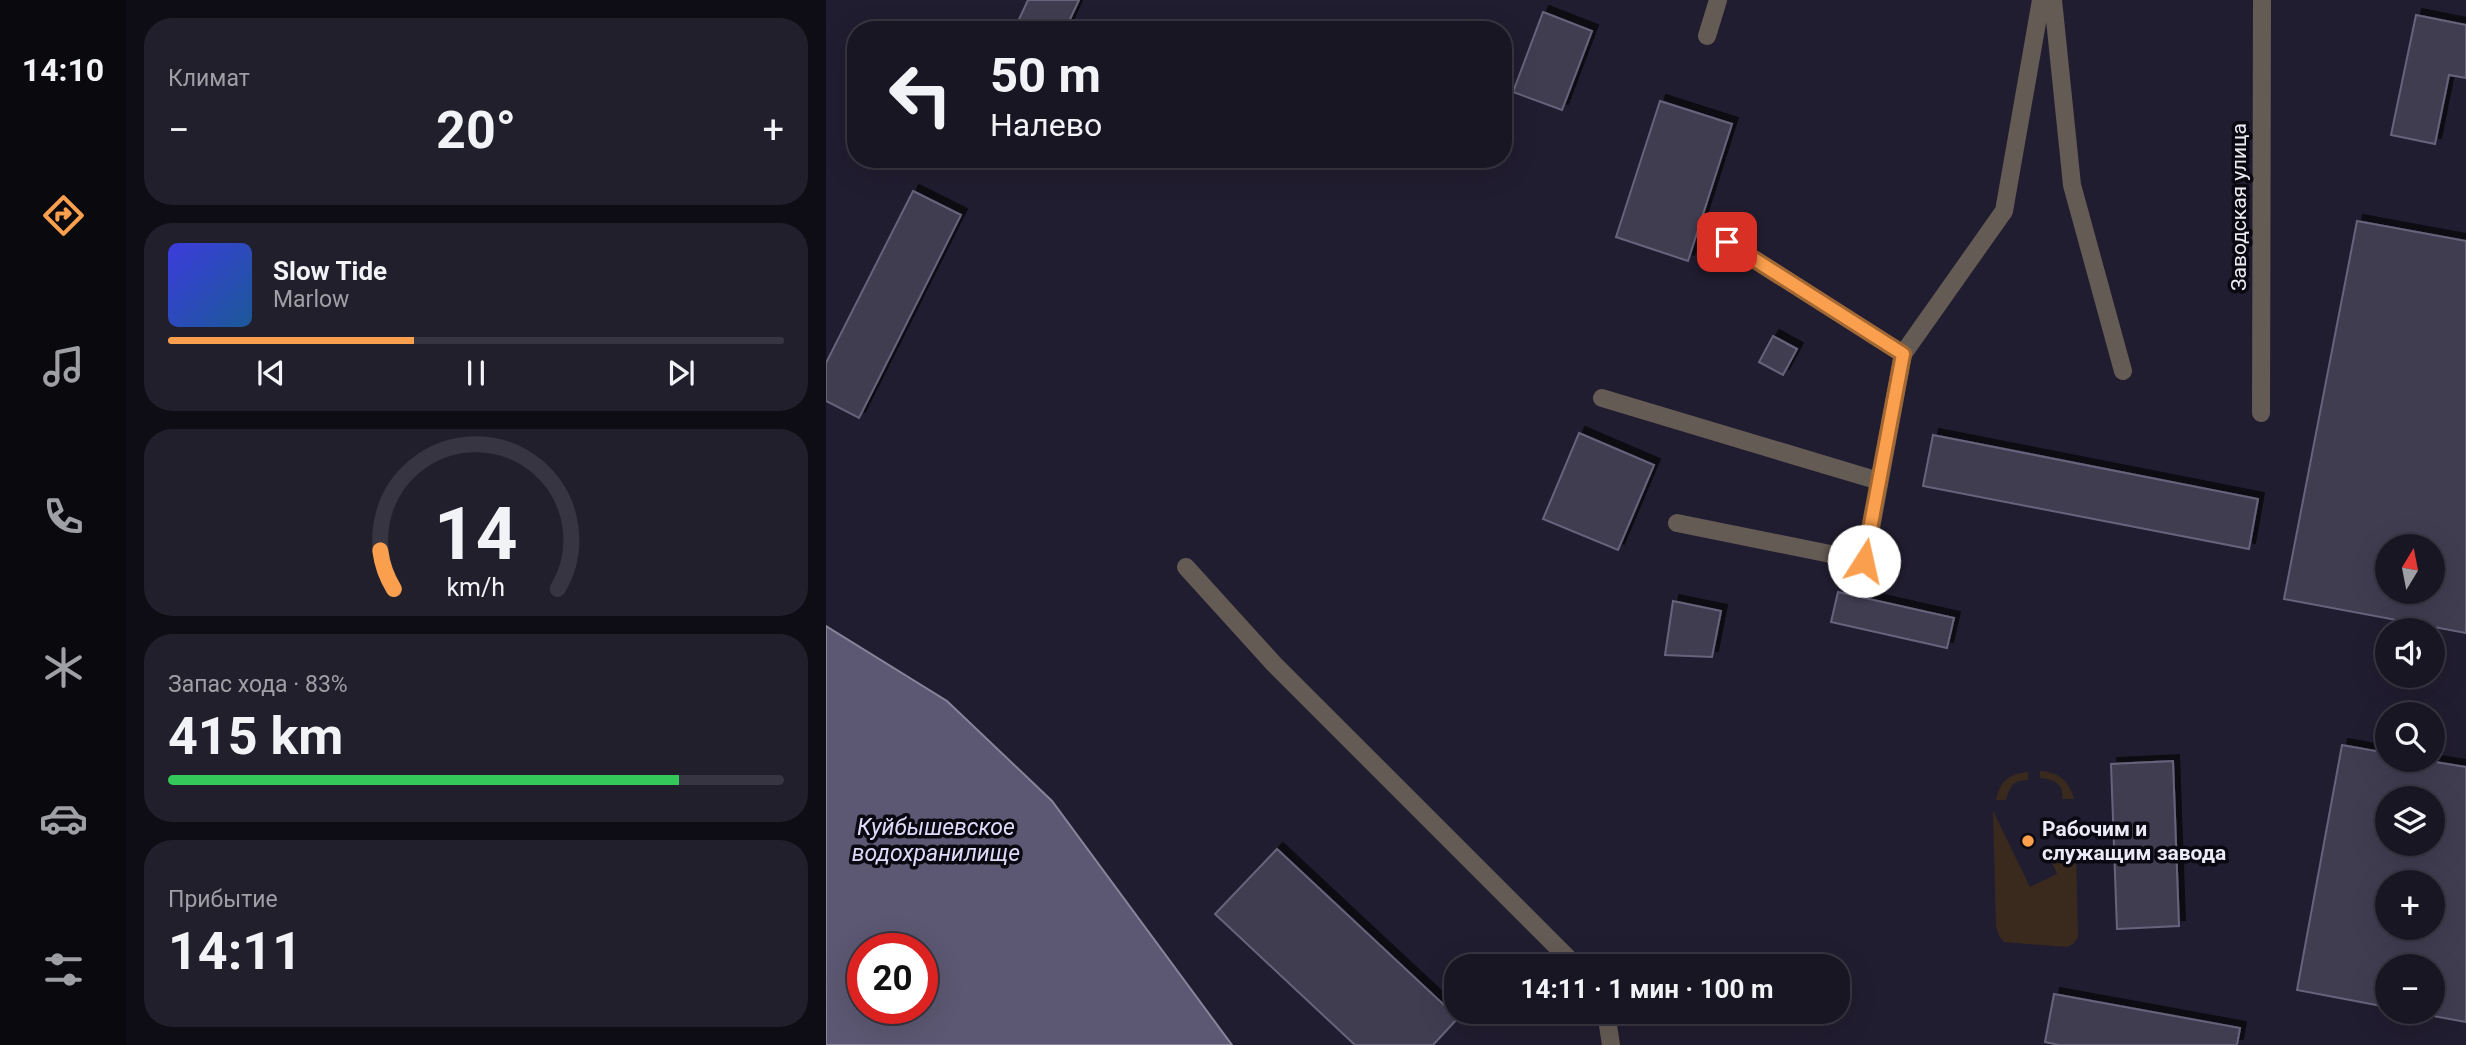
<!DOCTYPE html>
<html lang="ru">
<head>
<meta charset="utf-8">
<style>
  body { margin:0; font-family:Roboto,sans-serif; background:#221f2c; color:#f1f3f6; height:100vh; display:flex; flex-direction:column; font-size:26px; white-space:nowrap }
  * { box-sizing:border-box; margin:0 }
  p { font-size:23px; color:#9f9fa6 }
  .icon { flex:none; width:38px; height:38px; fill:none; stroke:currentColor; stroke-width:2; stroke-linecap:round; stroke-linejoin:round }
  .map { position:relative; flex:1; overflow:hidden }
  .sheet { display:flex; flex-direction:column; gap:18px; padding:18px; background:#0e0c14; width:700px }
  .sheet>* { flex:none }
  .banner { position:absolute; left:21px; top:21px; width:665px; height:147px; border-radius:28px; box-shadow:0 7px 28px #0002,0 0 0 2px #373541; background:#191624; color:#f1f3f6; overflow:hidden }
  .needle { width:46px; rotate:10deg }
  .controls { position:absolute; left:1549px; top:534px; display:grid; gap:14px }
  .controls a { display:grid; place-items:center; width:70px; height:70px; border-radius:50%; background:#191624; box-shadow:0 7px 28px #0002,0 0 0 2px #373541; font-size:35px }
  .speed { position:absolute; left:21px; top:933px; display:flex; gap:14px; font-size:35px; font-weight:700; text-align:center }
  .speed>* { display:grid; place-content:center; width:91px; height:91px; border-radius:50%; background:#191624; box-shadow:0 7px 28px #0002,0 0 0 2px #373541; line-height:1 }
  .speed .limit { border:10px solid #d22; background:#fff; color:#111 }
  .pin { position:absolute; display:grid; place-items:center; width:60px; height:60px; color:#fff; margin:-30px; border-radius:14px; box-shadow:0 4px 10px #0006 }
  .me { position:absolute; width:77px; margin:-38px; rotate:10deg; stroke-linejoin:round; filter:drop-shadow(0 0 5px #0008) }
  .turn { display:flex; align-items:center; gap:24px; height:147px; padding:0 28px; font-size:32px }
  .turn .icon { width:91px; height:91px; stroke-width:2.5 }
  .turn b { display:block; font-size:49px; line-height:60px }
  .big { font-size:52px; font-weight:700; line-height:1.1 }
  .sheet .tile { flex:1; display:flex; flex-direction:column; justify-content:center; gap:10px; min-width:0; padding:0 24px; border-radius:28px; background:#221f2c }
  .sheet .dial { align-items:center; gap:0 }
  .dial svg { height:182px; overflow:visible; fill:none; stroke:#373541; stroke-width:7; stroke-linecap:round; text-anchor:middle }
  .dial text { fill:#f1f3f6; stroke:none }
  .song { display:flex; align-items:center; gap:21px }
  .cover { width:84px; height:84px; border-radius:10px; background:linear-gradient(135deg,hsl(240 70% 55%),hsl(210 70% 35%)) }
  .played { height:7px; border-radius:4px; background:linear-gradient(90deg,#f99f4d 40%,#373541 40%) }
  .keys { display:flex; justify-content:space-around; direction:ltr }
  .heat { display:flex; justify-content:space-between; align-items:center; font-size:38px; direction:ltr }
  .charge { height:10px; border-radius:5px; background:linear-gradient(90deg,#34c759 83%,#373541 0) }
  .trip { position:absolute; left:618px; top:954px; width:406px; height:70px; border-radius:28px; background:#191624; box-shadow:0 7px 28px #0002,0 0 0 2px #373541; font-weight:700; line-height:70px; text-align:center }
  main { display:flex; flex:1; min-height:0 }
  .tabs { display:flex; flex-direction:column; width:126px; justify-content:space-around; align-items:center; background:#0a090e; color:#9f9fa6 }
  .tabs .icon { width:49px; height:49px }
  .tabs .selected { color:#f99f4d }
  .tabs b { font-size:32px; color:#f1f3f6 }
  .map>svg:first-child { display:block }
  .green { fill:#3a2a1d }
  .water { fill:#5c5873; stroke:#87849b; stroke-width:2; fill-rule:evenodd }
  .building { fill:#3f3c51; stroke:#67647b; stroke-width:2; fill-rule:evenodd; filter:url(#shadow) }
  .lines { fill:none; stroke-linecap:round; stroke-linejoin:round }
  .minor { stroke:#645b54; stroke-width:18 }
  .route-casing { stroke:#a26732; stroke-width:18 }
  .route { stroke:#f99f4d; stroke-width:12 }
  .poi-dot { fill:#f99f4d; stroke:#0a0911; stroke-width:2.5 }
  .labels { text-anchor:middle; dominant-baseline:central; stroke-width:7; stroke-linejoin:round; paint-order:stroke }
  .street-label { font-size:21px; fill:#ebeaf7; stroke:#0a0911 }
  .poi-label { font-size:21px; font-weight:bold; fill:#ebeaf7; stroke:#0a0911; text-anchor:start }
  .water-label { font-size:23px; font-style:italic; fill:#dfdbfb; stroke:#0a0911 }
</style>
</head>
<body>
<main>
<nav class="tabs">
<b>14:10</b>
<svg class="icon selected" aria-label="directions" viewBox="0 0 24 24"><path d="M12 3l9 9-9 9-9-9zM9 14v-3h6M13 9l2 2-2 2"/></svg>
<svg class="icon" aria-label="music" viewBox="0 0 24 24"><path d="M9 18V5l10-2v13"/><circle cx="6" cy="18" r="3"/><circle cx="16" cy="16" r="3"/></svg>
<svg class="icon" aria-label="phone" viewBox="0 0 24 24"><path d="M5 4h4l2 5-3 2q2 4 5 5l2-3 5 2v4C11 20 4 13 5 4z"/></svg>
<svg class="icon" aria-label="climate" viewBox="0 0 24 24"><path d="M12 3v18M4 7l16 10M4 17L20 7"/></svg>
<svg class="icon" aria-label="car" viewBox="0 0 24 24"><path d="M5 17H2v-5l4-1 3-4h7l3 4 3 1v5h-3M9 17h6M6 11h13"/><circle cx="7" cy="17" r="2"/><circle cx="17" cy="17" r="2"/></svg>
<svg class="icon" aria-label="filters" viewBox="0 0 24 24"><path d="M4 7h16M4 17h16"/><circle cx="9" cy="7" r="2"/><circle cx="15" cy="17" r="2"/></svg>
</nav>
<section class="sheet">
<div class="tile"><p>Климат</p>
<div class="heat"><a>−</a><b class="big">20°</b><a>+</a></div>
</div>
<div class="tile">
<div class="song"><i class="cover"></i><div><b>Slow Tide</b><p>Marlow</p></div></div>
<div class="played"></div>
<div class="keys"><svg class="icon" aria-label="previous" viewBox="0 0 24 24"><path d="M18 5L8 12l10 7zM5 5v14"/></svg><svg class="icon" aria-label="pause" viewBox="0 0 24 24"><path d="M8 5v14M16 5v14"/></svg><svg class="icon" aria-label="next" viewBox="0 0 24 24"><path d="M6 5l10 7-10 7zM19 5v14"/></svg></div>
</div>
<div class="tile dial"><svg viewBox="0 0 100 80">
<path d="M14 69A42 42 0 1 1 86 69"/>
<path d="M14 69A42 42 0 0 1 8 52" stroke="#f99f4d"/>
<text x="50" y="56" font-size="32" font-weight="700">14</text>
<text x="50" y="72" font-size="11">km/h</text>
</svg></div>
<div class="tile"><p>Запас хода · 83%</p><b class="big">415 km</b><div class="charge"></div></div>
<div class="tile"><p>Прибытие</p><b class="big">14:11</b></div>
</section>
<div class="map">
<svg width="1640" height="1045" viewBox="0 0 1640 1045">
  <defs>
    <filter id="shadow"><feDropShadow dx="6" dy="-6" stdDeviation="0" flood-color="#0009"/></filter>
  </defs>
  <rect width="100%" height="100%" fill="#211d30"/>
  <path class="green" d="M1214 771C1233 772 1244 782 1248 799H1236C1239 784 1227 779 1214 778Z
    M1202 772V780C1187 780 1184 786 1180 800H1170C1174 781 1183 774 1202 772Z
    M1167 811 1204 887 1231 874 1221 852 1250 851 1252 937 1247 944 1241 947 1178 942 1173 936 1170 926Z"/>
  <path class="water" d="M0 626 121 701 226 801 406 1045H0ZM37 948H96V1008H37Z"/>
  <path class="building" d="M202 0H253L239 30H188Z
    M717 12 766 31 736 110 687 92Z
    M1590 15 1640 25V78L1623 75 1609 144 1565 135Z
    M834 101 906 124 862 261 790 237Z
    M87 191 135 215 33 418 0 401V363Z
    M1531 221 1640 241V633L1458 599ZM1561 546H1606V592H1561Z
    M947 336 971 349 957 375 933 362Z
    M753 433 828 465 792 550 717 519Z
    M1107 435 1432 499 1423 549 1097 486Z
    M1012 592 1128 618 1121 648 1005 622Z
    M847 601 895 611 886 657 839 655Z
    M1516 745 1561 753V760H1597L1640 767V1022L1585 1012H1606V966H1561V1007L1471 990ZM1561 798H1606V844H1561ZM1561 882H1606V928H1561Z
    M1347 761 1353 926 1291 929 1285 764Z
    M451 849 632 1018 607 1045H529L389 914Z
    M1228 994 1414 1028 1411 1045H1233L1219 1042Z"/>
  <g class="lines">
    <path class="minor" d="M1227 0 1246 185 1297 371
      M881 36 892 0
      M901 242 1077 354 1178 211 1215 0
      M776 398 1053 481
      M1435 413 1436 0
      M851 523 1039 561 1077 354
      M360 567 448 664 750 966
      M780 1012 785 1045"/>
  </g>
  <g class="lines">
    <g class="route-casing">
      <path id="route" d="M901 242 1077 354 1038 561"/>
    </g>
    <use href="#route" class="route"/>
  </g>
  <circle class="poi-dot" cx="1202" cy="841" r="7"/>
  <g class="labels">
    <g class="street-label">
      <text transform="translate(1413 207) rotate(-90)">Заводская улица</text>
    </g>
    <g class="poi-label">
      <text x="1216" y="829">Рабочим и<tspan x="1216" dy="24">служащим завода</tspan></text>
    </g>
    <g class="water-label">
      <text x="110" y="827">Куйбышевское<tspan x="110" dy="26">водохранилище</tspan></text>
    </g>
  </g>
</svg>
<div class="controls">
<a><svg class="needle" viewBox="-14 -14 28 28"><path d="M0-13l5 13h-10z" fill="#e53935"/><path d="M0 13l5-13h-10z" fill="#9f9fa6"/></svg></a>
<a><svg class="icon" aria-label="sound" viewBox="0 0 24 24"><path d="M4 9h4l5-4v14l-5-4H4zM17 9q2 3 0 6"/></svg></a>
<a><svg class="icon" aria-label="search" viewBox="0 0 24 24"><circle cx="10" cy="10" r="6"/><path d="M15 15l6 6"/></svg></a>
<a><svg class="icon" aria-label="layers" viewBox="0 0 24 24"><path d="M12 4l9 5-9 5-9-5zM3 14l9 5 9-5"/></svg></a>
<a>+</a>
<a>−</a>
</div>
<div class="speed"><div class="limit">20</div></div>
<div class="pin" style="left:901px;top:242px;background:#d93025"><svg class="icon" aria-label="arrive" viewBox="0 0 24 24"><path d="M6 21V4h12l-3 4 3 4H6"/></svg></div>
<svg class="me" style="left:1038px;top:561px" viewBox="-20 -20 40 40"><circle r="19" fill="#fff"/><path d="M0-13L10 11 0 6-10 11z" fill="#f99f4d"/></svg>
<div class="trip">14:11 · 1 мин · 100 m</div>
<div class="banner">
<div class="turn"><svg class="icon" aria-label="left" viewBox="0 0 24 24"><path d="M17 20v-9H6M10 6l-5 5 5 5"/></svg><div><b>50 m</b>Налево</div></div>
</div>
</div>
</main>
</body>
</html>
